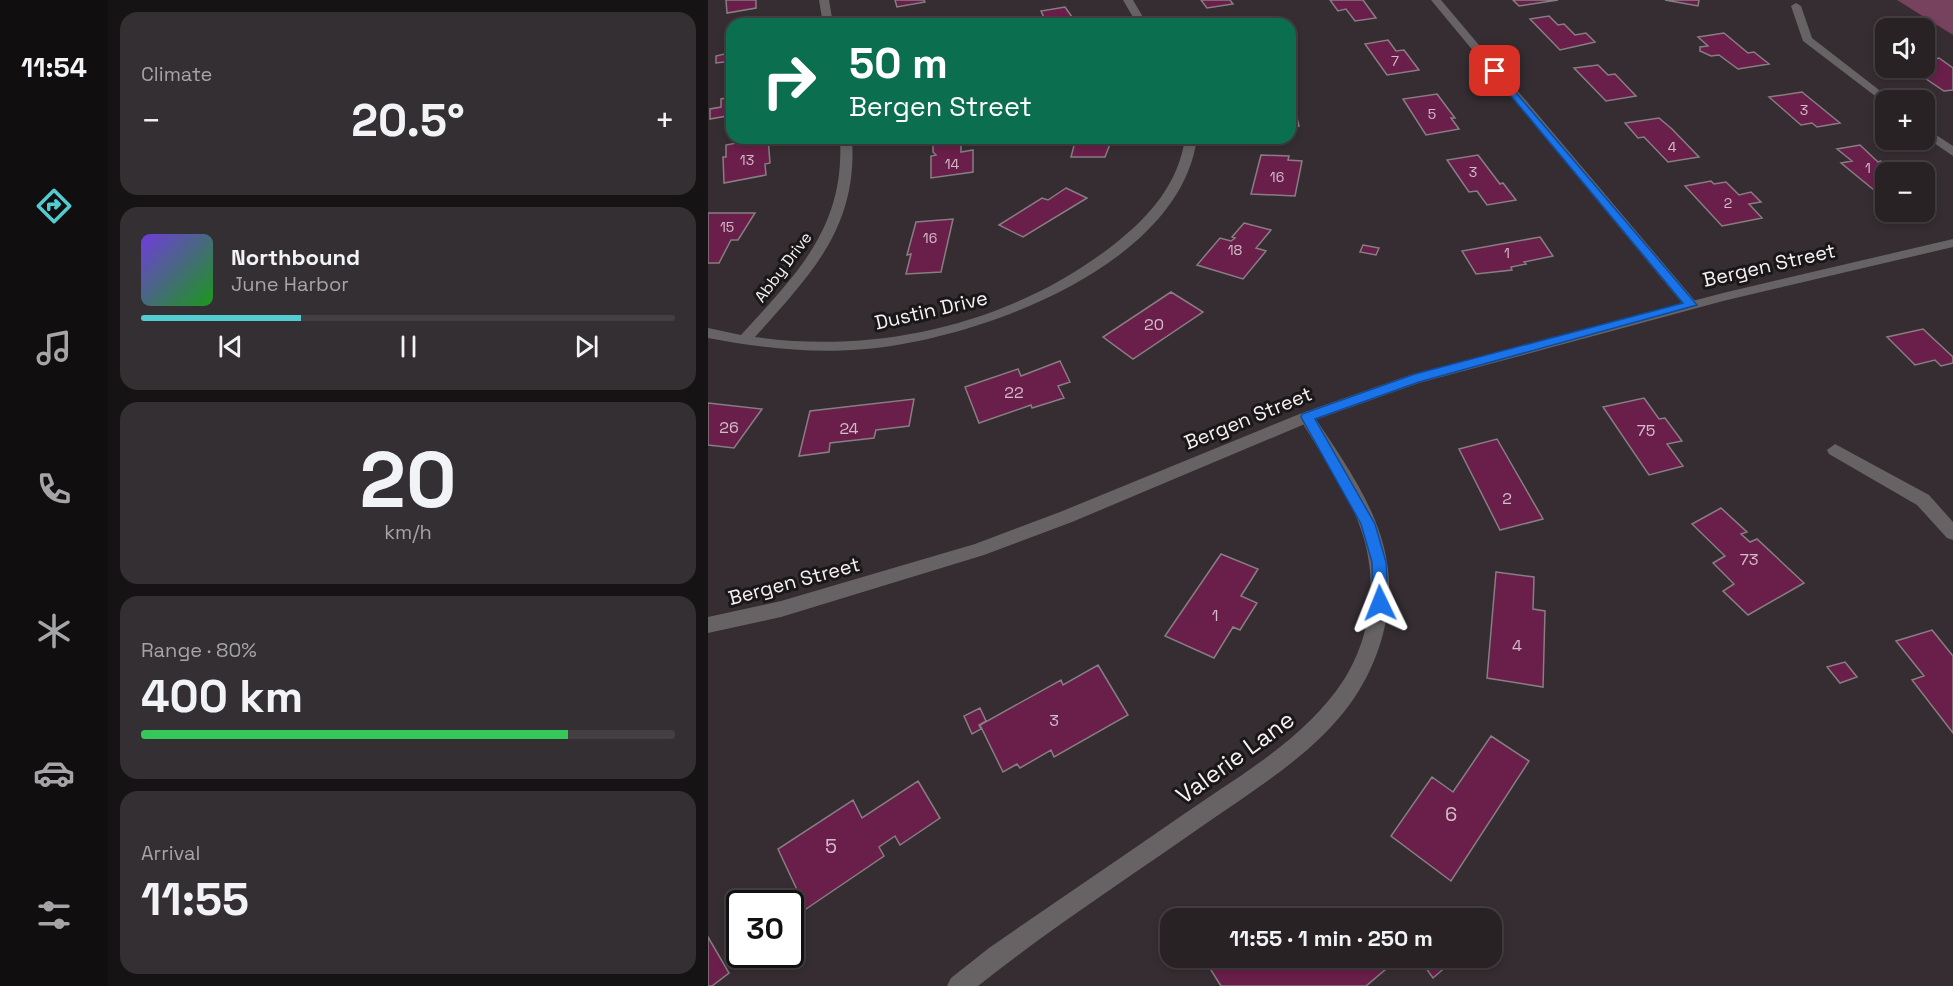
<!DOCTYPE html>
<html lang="en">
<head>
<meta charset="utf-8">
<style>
  body { margin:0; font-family:"Space Grotesk",sans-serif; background:#342f32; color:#f1f3f6; height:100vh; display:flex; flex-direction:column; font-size:22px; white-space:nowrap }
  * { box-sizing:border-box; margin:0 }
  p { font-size:20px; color:#a5a4a7 }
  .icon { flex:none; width:33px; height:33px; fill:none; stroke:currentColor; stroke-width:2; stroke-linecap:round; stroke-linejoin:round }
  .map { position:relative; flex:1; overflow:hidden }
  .sheet { display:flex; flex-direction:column; gap:12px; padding:12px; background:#161314; width:600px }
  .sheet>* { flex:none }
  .guide { position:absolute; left:18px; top:18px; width:570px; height:126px; border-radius:18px; box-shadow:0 3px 9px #0003,0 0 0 2px #443f42; background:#0b6e4f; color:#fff; overflow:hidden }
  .buttons { position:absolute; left:1167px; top:18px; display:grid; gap:12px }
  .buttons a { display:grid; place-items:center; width:60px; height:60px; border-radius:12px; background:#282225; box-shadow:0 3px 9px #0003,0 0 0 2px #443f42; font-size:30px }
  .speed { position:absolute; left:18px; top:890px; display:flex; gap:12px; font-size:30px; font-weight:700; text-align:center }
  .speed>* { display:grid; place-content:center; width:78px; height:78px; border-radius:50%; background:#282225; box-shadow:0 3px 9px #0003,0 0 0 2px #443f42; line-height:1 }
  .speed .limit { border:3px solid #111; border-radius:9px; background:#fff; color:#111 }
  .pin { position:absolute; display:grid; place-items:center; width:51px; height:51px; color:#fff; margin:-26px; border-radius:12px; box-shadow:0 3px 9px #0006 }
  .me { position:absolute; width:66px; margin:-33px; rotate:358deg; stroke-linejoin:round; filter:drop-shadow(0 0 4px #0008) }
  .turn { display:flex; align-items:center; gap:21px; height:126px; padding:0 24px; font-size:27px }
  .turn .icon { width:78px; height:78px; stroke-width:2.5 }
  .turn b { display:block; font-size:42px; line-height:51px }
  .big { font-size:45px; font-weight:800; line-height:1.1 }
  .sheet .card { flex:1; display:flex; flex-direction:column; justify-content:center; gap:9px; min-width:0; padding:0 21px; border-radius:18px; background:#342f32 }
  .sheet .dial { align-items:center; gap:0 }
  .dial b { font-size:78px; line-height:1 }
  .song { display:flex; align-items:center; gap:18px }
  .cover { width:72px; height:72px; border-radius:9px; background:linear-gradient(135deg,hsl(260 70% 55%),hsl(120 70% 35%)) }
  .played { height:6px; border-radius:3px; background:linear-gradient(90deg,#52ccd0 30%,#443f42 30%) }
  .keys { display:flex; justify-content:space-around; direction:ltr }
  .heat { display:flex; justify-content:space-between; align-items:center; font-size:33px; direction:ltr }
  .charge { height:9px; border-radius:4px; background:linear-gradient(90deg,#34c759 80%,#443f42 0) }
  .trip { position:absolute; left:452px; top:908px; width:342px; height:60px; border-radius:18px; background:#282225; box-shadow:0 3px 9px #0003,0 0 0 2px #443f42; font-weight:800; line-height:60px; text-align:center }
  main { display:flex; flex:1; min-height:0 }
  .menu { display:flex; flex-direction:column; width:108px; justify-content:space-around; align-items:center; background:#100e0f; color:#a5a4a7 }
  .menu .icon { width:42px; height:42px }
  .menu .active { color:#52ccd0 }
  .menu b { font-size:27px; color:#f1f3f6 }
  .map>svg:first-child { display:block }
  .green { fill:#76425d }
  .building { fill:#691f4a; stroke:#877e82; stroke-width:1.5 }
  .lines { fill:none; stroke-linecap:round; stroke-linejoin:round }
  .minor { fill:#676365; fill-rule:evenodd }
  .tertiary { fill:#676365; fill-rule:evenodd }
  .route { fill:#1a73e8; stroke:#114b97; stroke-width:1.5 }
  .labels { text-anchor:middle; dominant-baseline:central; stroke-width:6; stroke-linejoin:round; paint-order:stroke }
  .far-number-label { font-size:14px; fill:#d3bcc9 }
  .far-street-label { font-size:16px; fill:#f6f1f3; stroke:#1a1718 }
  .number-label { font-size:16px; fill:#d3bcc9 }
  .street-label { font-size:20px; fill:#f6f1f3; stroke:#1a1718 }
  .near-number-label { font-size:20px; fill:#d3bcc9 }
  .near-street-label { font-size:24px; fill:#f6f1f3; stroke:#1a1718 }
</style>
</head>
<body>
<main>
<nav class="menu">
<b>11:54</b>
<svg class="icon active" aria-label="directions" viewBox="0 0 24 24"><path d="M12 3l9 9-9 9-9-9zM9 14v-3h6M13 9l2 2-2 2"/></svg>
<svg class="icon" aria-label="music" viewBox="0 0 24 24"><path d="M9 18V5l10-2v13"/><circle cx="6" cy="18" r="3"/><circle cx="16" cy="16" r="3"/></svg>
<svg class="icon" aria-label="phone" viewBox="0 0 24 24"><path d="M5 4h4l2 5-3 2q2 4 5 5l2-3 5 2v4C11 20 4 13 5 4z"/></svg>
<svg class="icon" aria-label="climate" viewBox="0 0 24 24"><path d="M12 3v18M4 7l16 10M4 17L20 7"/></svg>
<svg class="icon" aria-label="car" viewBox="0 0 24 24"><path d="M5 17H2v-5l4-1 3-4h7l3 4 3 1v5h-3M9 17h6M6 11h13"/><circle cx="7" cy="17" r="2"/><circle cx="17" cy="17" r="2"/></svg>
<svg class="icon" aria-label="filters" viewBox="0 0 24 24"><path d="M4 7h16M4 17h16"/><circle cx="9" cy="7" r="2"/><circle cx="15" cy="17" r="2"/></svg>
</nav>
<section class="sheet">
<div class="card"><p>Climate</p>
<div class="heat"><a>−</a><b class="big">20.5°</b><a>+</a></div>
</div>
<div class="card">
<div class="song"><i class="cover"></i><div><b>Northbound</b><p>June Harbor</p></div></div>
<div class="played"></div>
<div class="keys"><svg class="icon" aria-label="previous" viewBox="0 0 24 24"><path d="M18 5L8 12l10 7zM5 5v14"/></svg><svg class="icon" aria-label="pause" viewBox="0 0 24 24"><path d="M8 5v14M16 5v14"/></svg><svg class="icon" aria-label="next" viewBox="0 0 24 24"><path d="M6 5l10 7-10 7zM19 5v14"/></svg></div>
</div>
<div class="card dial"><b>20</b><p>km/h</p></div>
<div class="card"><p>Range · 80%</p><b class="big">400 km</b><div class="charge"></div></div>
<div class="card"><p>Arrival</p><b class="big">11:55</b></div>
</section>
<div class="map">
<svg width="1245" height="986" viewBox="0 0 1245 986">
  <rect width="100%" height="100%" fill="#352d31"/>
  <path class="green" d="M1189 0H1245V35Z"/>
  <path class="building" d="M18 0H48V8L19 13Z
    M187 0H216L217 2 189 7Z
    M493 0H522L525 4 499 8Z
    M622 0H655L668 18 647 21 638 9 630 11Z
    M805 0H850L811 6Z
    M957 0H991L990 6Z
    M357 7 369 24H339L333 11Z
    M841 16 850 25 856 24 867 35 878 33 887 42 852 50 822 19Z
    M20 31H24V61L8 63V56L21 53Z
    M1016 33 1040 53 1046 52 1061 64 1030 69 1011 55 1003 56 992 51V47L1000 46 990 37Z
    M680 40 688 51 696 50 711 70 679 75 657 44Z
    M1231 58 1245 68V90L1236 91 1202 68H1216V61Z
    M890 65 900 75 907 74 928 96 898 101 866 68Z
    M23 83H24V115L2 119V109L13 107V99L24 97Z
    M1094 92 1132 123 1109 127 1104 123 1093 125 1061 97Z
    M729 94 747 118H743L751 129 718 135 695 99Z
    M582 101H585L591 126 582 127Z
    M951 118 964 129 991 157 960 162 936 137 930 138 917 123Z
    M54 138H60L62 163 57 164 58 175 16 183 15 157H18V145Z
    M253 138V152L265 150V172L223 178V156L228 155 225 152V139Z
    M368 138H400L404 139 397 157H363Z
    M1152 145 1170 162 1173 161 1187 172H1178V188L1166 190 1133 163 1144 161 1129 149Z
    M553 155 581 156 580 160 594 161 587 196 543 194Z
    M770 155 792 184 795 183 808 200 779 205 769 191 761 192 739 160Z
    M1003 181 1006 184 1018 182 1031 195 1043 192 1053 202 1041 204 1054 218 1014 226 977 186Z
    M358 188 379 198 315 237 291 225 334 198 340 200Z
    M0 213H47L30 240H23L11 263H0Z
    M245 219 233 272 198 274 203 254 199 255 208 222Z
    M536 223 563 230 548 248 558 251 535 279 489 265 512 238 523 241 527 238 524 237Z
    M832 237 845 256 816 262 818 264 803 267 804 270 768 274 754 251Z
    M655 245 671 248 668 255 652 252Z
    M463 292 495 312 425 359 395 337Z
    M1215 329 1245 357V363L1233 366 1227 360 1207 365 1179 337Z
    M352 361 362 382 350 386 356 398 324 408 323 405 271 423 257 387 310 369 313 376Z
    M936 398 951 419 957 418 974 441 959 444 975 466 941 475 895 407Z
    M206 399 201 426 168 430 166 438 122 443 121 452 91 456 102 411Z
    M0 403 54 409 26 448 0 445Z
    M789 439 835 519 792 530 751 449Z
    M1013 508 1039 532 1033 534 1042 542 1049 539 1096 583 1040 615 1015 591 1026 584 1005 563 1017 556 984 524Z
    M513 554 550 569 533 596 549 603 532 630 525 627 506 658 457 636Z
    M788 572 826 577 825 609 837 611 835 687 779 678Z
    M1224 630 1245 656V733L1204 680 1216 676 1188 641Z
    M1137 662 1149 677 1132 683 1119 667Z
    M390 665 420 715 346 757 343 750 312 768 309 764 295 772 272 725 353 680 355 685Z
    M272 708 278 721 271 725 273 729 264 734 256 716Z
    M783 736 821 761 743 881 683 836 724 777 745 792Z
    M210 781 232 818 192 845 187 836 171 847 176 856 98 909 70 849 145 800 154 818Z
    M0 937 21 973 4 986H0Z
    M514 957H585L590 963 597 957H670L678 969 658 986H513L501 967Z
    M710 957H734L740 965 725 978Z"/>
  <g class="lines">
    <path class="minor" d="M111 0H121L125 24H115Z
      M415 0H425L439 24H429Z
      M723 0H733L988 302V308H978Z
      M1088 3 1093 6 1104 38 1184 100 1175 102 1095 41 1083 6Z
      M1216 127 1245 146V156L1216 136Z
      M132 138H144C150 228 103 274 47 337 173 355 309 322 409 242 443 215 471 182 477 138H489C472 267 269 339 158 349 104 354 53 348 0 338V328L33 335C89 273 137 228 132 138Z
      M599 411 604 413C634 459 670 507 679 562 687 611 671 664 642 704 606 753 552 786 503 820 425 875 344 927 270 986H239L243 978 281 948C346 903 411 859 476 814 532 775 597 739 635 681 657 647 667 603 661 563 654 508 618 464 591 417Z
      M1127 444 1221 495 1245 522V540L1239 538 1209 505 1121 454 1119 450Z"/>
    <path class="tertiary" d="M1245 239V247L1015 301 711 383 604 421 364 522 276 555 73 617 0 633V617L73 601 267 544 352 512 594 413 702 375 1015 293Z"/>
  </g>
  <path class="route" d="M787 68 989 305 711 382 607 419 667 524 678 562 680 603 672 610 665 603 664 562 653 524 593 417 594 414 707 374 975 303 784 73Z"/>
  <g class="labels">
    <g class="far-number-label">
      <text x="687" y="61">7</text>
      <text x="1096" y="110">3</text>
      <text x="724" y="114">5</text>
      <text x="964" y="147">4</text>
      <text x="39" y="160">13</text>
      <text x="244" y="164">14</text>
      <text x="1160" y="168">1</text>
      <text x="765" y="172">3</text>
      <text x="569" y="177">16</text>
      <text x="1020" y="203">2</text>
      <text x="19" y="227">15</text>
      <text x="222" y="238">16</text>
      <text x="527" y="250">18</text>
      <text x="799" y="253">1</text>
    </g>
    <g class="far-street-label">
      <text transform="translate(75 267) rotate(-53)">Abby Drive</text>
    </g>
    <g class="number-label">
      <text x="446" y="324">20</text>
      <text x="306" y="392">22</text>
      <text x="21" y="427">26</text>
      <text x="141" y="428">24</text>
      <text x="938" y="430">75</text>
      <text x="799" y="498">2</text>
      <text x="1041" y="559">73</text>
      <text x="507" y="615">1</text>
      <text x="809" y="645">4</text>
      <text x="346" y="720">3</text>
    </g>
    <g class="street-label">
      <text transform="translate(1061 265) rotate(-13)">Bergen Street</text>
      <text transform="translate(223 310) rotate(-13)">Dustin Drive</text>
      <text transform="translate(540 418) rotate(-22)">Bergen Street</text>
      <text transform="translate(86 581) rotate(-15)">Bergen Street</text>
    </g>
    <g class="near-number-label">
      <text x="743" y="814">6</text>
      <text x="123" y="846">5</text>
    </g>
    <g class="near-street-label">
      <text transform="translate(527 757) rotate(-36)">Valerie Lane</text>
    </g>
  </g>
</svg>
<div class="buttons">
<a><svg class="icon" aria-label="sound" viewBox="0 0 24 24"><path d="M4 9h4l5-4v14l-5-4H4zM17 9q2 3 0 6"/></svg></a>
<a>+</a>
<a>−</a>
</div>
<div class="speed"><div class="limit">30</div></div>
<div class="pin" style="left:787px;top:71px;background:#d93025"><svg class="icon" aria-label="arrive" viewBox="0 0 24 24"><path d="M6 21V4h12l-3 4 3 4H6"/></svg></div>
<svg class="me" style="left:672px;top:603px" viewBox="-20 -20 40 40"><path d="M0-17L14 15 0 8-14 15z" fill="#1a73e8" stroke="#fff" stroke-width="4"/></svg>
<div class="trip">11:55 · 1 min · 250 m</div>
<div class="guide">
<div class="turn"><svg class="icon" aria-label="right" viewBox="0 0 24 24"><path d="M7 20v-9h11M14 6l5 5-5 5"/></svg><div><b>50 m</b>Bergen Street</div></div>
</div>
</div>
</main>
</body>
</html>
